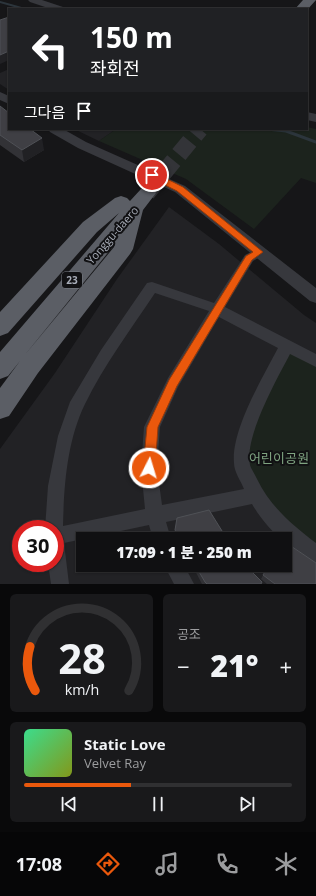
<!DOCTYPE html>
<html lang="ko">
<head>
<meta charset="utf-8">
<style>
  body { margin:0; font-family:"Open Sans","Noto Sans KR",sans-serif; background:#19191b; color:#f1f3f6; height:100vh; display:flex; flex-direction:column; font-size:15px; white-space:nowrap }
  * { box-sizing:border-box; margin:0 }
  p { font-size:13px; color:#9c9d9f }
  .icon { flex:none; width:22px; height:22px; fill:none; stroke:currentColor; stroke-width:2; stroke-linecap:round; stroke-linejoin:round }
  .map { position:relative; height:584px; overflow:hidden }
  .drawer { display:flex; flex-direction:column; gap:10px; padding:10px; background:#09090a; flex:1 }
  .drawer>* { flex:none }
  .guide { position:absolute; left:8px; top:8px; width:300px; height:122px; border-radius:0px; box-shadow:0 1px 3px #0004,0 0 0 1px #303032; background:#202124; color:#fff; overflow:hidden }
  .speed { position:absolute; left:12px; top:520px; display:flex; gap:8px; font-size:20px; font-weight:700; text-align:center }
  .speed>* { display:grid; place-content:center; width:52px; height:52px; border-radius:50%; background:#101012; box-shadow:0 1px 3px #0004,0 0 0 1px #303032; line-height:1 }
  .speed .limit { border:6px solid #d22; background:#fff; color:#111 }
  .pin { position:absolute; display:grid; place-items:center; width:34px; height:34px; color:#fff; margin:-17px; border:2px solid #fff; border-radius:50%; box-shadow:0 1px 4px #0007 }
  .me { position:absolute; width:44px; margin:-22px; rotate:5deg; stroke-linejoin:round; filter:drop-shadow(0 0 3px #0008) }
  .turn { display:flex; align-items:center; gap:14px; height:84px; padding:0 16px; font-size:18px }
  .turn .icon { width:52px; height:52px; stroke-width:2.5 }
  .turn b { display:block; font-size:28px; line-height:34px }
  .then { display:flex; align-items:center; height:38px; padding:0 16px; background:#0003; gap:8px; font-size:15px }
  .big { font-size:30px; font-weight:800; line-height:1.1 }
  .drawer .widget { flex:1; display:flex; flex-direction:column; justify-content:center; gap:6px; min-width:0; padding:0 14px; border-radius:6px; background:#19191b }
  .drawer .dial { align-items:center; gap:0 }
  .dial svg { height:104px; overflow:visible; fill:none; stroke:#303032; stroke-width:7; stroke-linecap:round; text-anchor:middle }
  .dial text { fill:#f1f3f6; stroke:none }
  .song { display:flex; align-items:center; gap:12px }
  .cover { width:48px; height:48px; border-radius:6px; background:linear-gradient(135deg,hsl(150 70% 55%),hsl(70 70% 35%)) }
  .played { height:4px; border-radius:2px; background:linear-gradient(90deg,#ea580c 40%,#303032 40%) }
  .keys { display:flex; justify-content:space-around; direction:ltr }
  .heat { display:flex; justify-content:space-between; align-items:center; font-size:22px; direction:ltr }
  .drawer .tiles { flex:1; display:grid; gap:10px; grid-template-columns:1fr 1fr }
  .widget:last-child { grid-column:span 2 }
  .trip { position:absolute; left:76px; top:532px; width:216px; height:40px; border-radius:0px; background:#101012; box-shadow:0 1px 3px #0004,0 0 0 1px #303032; font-weight:800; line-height:40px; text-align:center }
  .menu { display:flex; height:64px; justify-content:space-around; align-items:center; background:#060607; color:#9c9d9f }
  .menu .icon { width:28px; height:28px }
  .menu .on { color:#ea580c }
  .menu b { font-size:18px; color:#f1f3f6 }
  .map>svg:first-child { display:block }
  .built { fill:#222225; fill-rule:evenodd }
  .green { fill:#1c231d }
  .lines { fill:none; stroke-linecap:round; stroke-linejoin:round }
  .stream-far1 { stroke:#2c353c; stroke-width:2 }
  .stream { stroke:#2c353c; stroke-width:3 }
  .trunk-tunnel { stroke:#333438; stroke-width:17; stroke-dasharray:17 8; stroke-linecap:butt }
  .minor { fill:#37383d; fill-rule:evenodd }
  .tertiary { fill:#37383d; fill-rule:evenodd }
  .trunk { fill:#5b5e65; fill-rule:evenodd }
  .wall { fill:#323236 }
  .shaded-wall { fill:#212124 }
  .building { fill:#3f3f44; stroke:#4f5156 }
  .route { fill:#ea580c; stroke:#983908 }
  .labels { text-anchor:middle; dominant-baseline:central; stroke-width:4; stroke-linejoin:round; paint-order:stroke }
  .shield { fill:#111113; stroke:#7b7e86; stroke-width:1 }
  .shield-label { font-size:10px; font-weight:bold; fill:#a8adb8 }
  .street-label { font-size:11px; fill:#a8adb8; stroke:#111113 }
  .near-park-label { font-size:13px; fill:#7fa381; stroke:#111113 }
</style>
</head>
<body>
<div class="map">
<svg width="316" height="584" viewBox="0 0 316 584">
  <rect width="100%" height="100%" fill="#161618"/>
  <path class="built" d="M9 69V90L0 84V73Z
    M74 129H116L99 141Z
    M169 207 219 244 304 315 316 323V584H0V449L55 373 117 279ZM21 529H55V563H21ZM83 539H285V565H83Z"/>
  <path class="green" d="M307 127 316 129V183L301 178 254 229 186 179 99 141 116 129H307Z
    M287 345 316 361V554L255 495 244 440Z"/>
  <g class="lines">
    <path class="stream-far1" d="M0 2 25 9"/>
    <path class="stream" d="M267 129 286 131 316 142"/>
    <path class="trunk-tunnel" d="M147 193 200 129"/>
    <path class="minor" d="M259 248 263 249 265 252 263 255 253 261 225 307 316 354V367L290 354C277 379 244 437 250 465 251 469 255 474 257 479 270 506 292 525 316 543V563L310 560 285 541V539C275 538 257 513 252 504L166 522 171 539H153L149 525 64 543 69 584H51L48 563H55V529H45L48 486 58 436 70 402 101 350 147 283 152 282 214 303 245 255ZM155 293 209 311 168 378 144 427 141 468 145 509 63 526C64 485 67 441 85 404 104 365 131 329 155 293ZM219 317 278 348C263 377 231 430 234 463 234 472 241 481 244 489L162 505 157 468 160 427 178 387Z
      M164 565H184L194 584H174Z"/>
    <path class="tertiary" d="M28 0H42L63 7 65 9H51L30 2Z
      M0 92 9 96V104L0 100Z
      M307 112 316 114V122L307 120Z
      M48 129H63L86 142 185 186 316 288V303L310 301 175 192 78 148 50 132Z"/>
    <path class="trunk" d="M303 0H316L307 10 295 9Z
      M147 187 153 189 156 193 143 210 133 249 130 254 38 373 9 416 0 419V388L20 361 8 376 0 379V352L119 213 97 232 8 333 0 336V312L83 222 115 198 121 196 127 198 130 201 141 189ZM115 244 114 247 24 356Z"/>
  </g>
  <path class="wall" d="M0 106 44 150 24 162 0 145Z
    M175 530 227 539H177L175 535Z
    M192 565H245L261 584H202Z
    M268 565 316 584H267L261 579Z"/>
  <path class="shaded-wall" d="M9 51V60L0 64V55Z
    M42 138 44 150 24 162 22 150Z"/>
  <path class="building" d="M9 17V51L0 55V20Z
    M0 106 9 113V129H30L42 138 22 150 0 135Z
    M209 510 227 539H180L175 530 177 518Z
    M285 542 316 563V584H275L263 575 269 565H285Z
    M195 565H245L262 582 261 584H207L205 582Z"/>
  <path class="route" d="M149 173H155L183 187 263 252 252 260 177 386 158 427 155 468 153 472 149 474 145 472 143 468 147 427 169 380 246 256 253 252 177 191 149 177Z"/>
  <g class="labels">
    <rect class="shield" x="62" y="272" width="20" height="16" rx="3"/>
    <g class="shield-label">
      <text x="72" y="280">23</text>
    </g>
    <g class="street-label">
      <text transform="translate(112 235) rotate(-49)">Yonggu-daero</text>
    </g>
    <g class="near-park-label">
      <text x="279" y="458">어린이공원</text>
    </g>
  </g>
</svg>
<div class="speed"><div class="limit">30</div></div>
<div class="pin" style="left:152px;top:175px;background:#d93025"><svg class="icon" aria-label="arrive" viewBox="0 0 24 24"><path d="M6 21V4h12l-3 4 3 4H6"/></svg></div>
<svg class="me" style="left:149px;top:468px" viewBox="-20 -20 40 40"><circle r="17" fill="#ea580c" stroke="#fff" stroke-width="3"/><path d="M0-11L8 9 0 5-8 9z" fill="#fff"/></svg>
<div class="trip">17:09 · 1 분 · 250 m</div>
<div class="guide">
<div class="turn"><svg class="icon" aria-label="left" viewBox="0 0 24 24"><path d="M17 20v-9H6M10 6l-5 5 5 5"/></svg><div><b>150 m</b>좌회전</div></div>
<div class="then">그다음<svg class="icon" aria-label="arrive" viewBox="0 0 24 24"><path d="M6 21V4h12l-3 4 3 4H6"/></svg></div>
</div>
</div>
<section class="drawer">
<div class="tiles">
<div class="widget dial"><svg viewBox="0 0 100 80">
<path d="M14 69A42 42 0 1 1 86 69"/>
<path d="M14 69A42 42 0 0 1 10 35" stroke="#ea580c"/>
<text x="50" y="56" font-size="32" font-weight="700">28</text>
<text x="50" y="72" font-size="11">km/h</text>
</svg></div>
<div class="widget"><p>공조</p>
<div class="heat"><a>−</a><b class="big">21°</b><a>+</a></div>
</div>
<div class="widget">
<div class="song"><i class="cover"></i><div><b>Static Love</b><p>Velvet Ray</p></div></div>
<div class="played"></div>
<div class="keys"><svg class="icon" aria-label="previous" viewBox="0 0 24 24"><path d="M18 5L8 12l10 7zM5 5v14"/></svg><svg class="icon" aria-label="pause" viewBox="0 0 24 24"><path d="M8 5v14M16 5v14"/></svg><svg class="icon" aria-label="next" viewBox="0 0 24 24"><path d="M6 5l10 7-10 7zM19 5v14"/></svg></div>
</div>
</div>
</section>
<nav class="menu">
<b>17:08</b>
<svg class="icon on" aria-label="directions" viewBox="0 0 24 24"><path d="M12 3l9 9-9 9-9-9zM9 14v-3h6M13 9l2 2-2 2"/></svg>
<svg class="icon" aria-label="music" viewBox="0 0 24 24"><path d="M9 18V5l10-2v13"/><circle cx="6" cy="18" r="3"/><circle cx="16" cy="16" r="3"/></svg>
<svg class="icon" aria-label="phone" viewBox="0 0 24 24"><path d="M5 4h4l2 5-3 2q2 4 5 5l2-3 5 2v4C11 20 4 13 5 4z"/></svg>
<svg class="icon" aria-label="climate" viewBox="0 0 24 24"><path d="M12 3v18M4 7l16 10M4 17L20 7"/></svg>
</nav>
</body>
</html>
